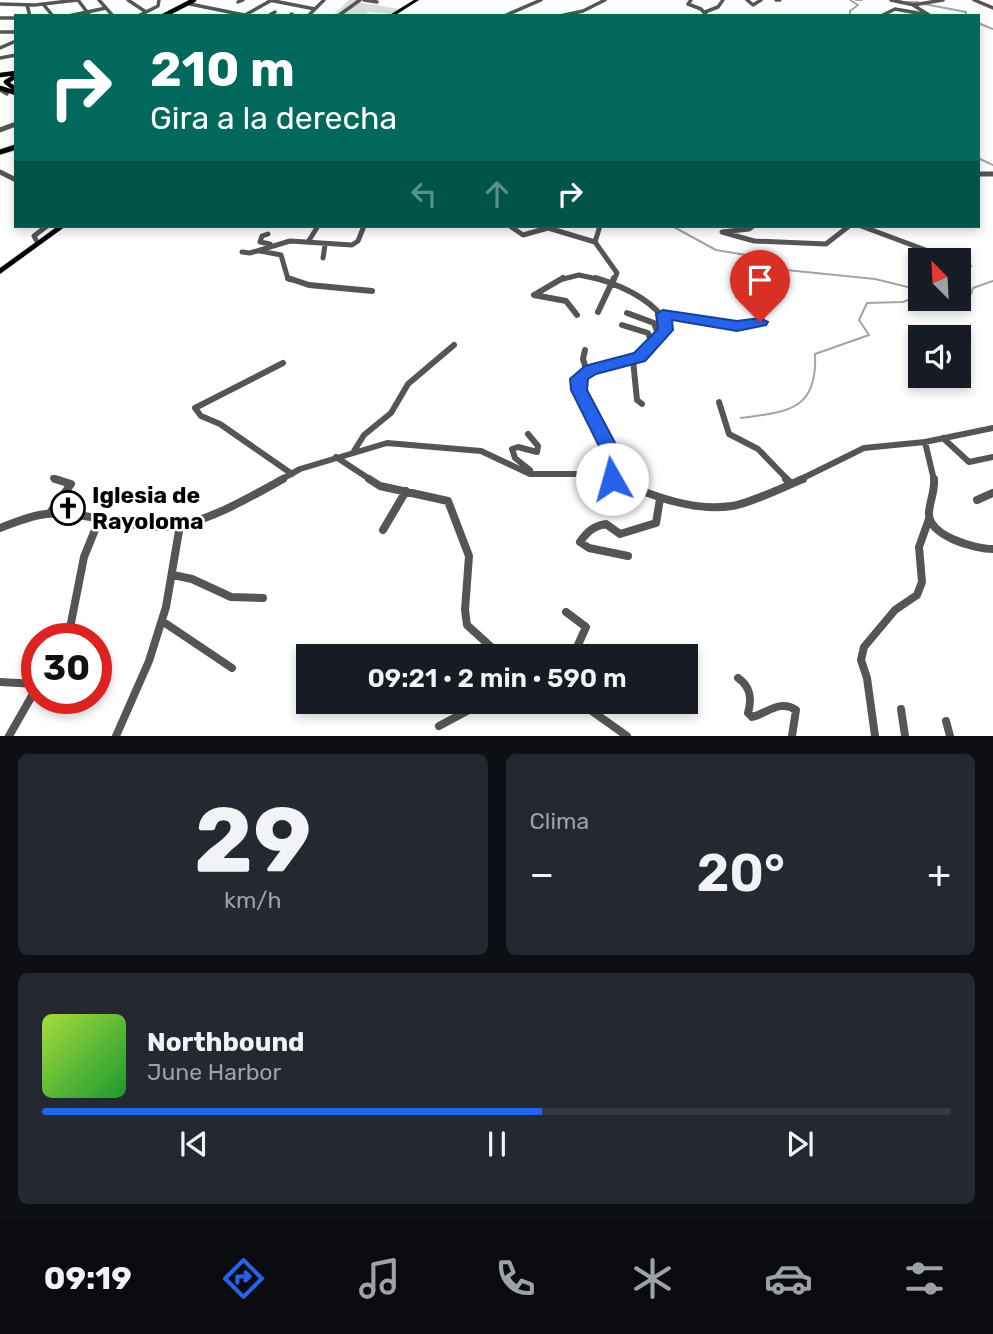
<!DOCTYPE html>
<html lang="es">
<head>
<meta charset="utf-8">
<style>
  body { margin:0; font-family:Rubik,sans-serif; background:#242831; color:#f1f3f6; height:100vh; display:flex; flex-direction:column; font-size:26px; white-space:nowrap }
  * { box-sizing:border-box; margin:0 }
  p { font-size:23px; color:#9ea1a6 }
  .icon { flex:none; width:38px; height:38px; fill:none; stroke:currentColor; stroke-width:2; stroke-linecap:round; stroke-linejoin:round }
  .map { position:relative; height:736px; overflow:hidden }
  .details { display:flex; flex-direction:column; gap:18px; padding:18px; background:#0d0f14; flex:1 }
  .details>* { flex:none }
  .top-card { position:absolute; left:14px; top:14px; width:966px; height:214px; border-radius:0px; box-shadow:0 4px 10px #0003; background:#00695c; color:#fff; overflow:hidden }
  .needle { width:46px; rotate:336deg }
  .fabs { position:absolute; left:908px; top:248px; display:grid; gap:14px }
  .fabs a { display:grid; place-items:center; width:63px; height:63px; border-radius:0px; background:#171b24; box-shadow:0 4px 10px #0003; font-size:35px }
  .speed { position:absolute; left:21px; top:623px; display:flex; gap:14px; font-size:35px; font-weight:700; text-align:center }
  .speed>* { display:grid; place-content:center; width:91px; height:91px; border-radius:50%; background:#171b24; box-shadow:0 4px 10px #0003; line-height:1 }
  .speed .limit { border:10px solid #d22; background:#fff; color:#111 }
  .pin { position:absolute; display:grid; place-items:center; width:60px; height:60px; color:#fff; margin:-72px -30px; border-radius:50% 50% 50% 0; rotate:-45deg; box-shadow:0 0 7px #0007 }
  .pin .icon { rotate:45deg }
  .me { position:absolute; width:77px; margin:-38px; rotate:353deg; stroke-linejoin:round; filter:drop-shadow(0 0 5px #0008) }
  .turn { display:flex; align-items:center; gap:24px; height:147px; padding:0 21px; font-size:32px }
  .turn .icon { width:91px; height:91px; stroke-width:2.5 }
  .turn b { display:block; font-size:49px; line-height:60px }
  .lanes { display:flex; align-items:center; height:66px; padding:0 21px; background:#0003; justify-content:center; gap:35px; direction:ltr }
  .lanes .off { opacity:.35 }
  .big { font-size:52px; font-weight:600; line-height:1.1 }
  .details .card { flex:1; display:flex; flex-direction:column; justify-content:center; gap:10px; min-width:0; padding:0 24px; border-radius:10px; background:#242831 }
  .details .dial { align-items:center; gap:0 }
  .dial b { font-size:91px; line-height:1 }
  .song { display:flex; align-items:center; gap:21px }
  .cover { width:84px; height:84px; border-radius:10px; background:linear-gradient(135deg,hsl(80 70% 55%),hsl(130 70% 35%)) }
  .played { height:7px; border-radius:4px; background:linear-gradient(90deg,#2563eb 55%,#363941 55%) }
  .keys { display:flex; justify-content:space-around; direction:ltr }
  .heat { display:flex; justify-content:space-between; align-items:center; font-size:38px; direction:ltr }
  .details .tiles { flex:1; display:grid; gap:18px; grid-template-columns:1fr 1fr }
  .card:last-child { grid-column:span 2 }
  .trip { position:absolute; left:296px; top:644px; width:402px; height:70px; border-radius:0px; background:#171b24; box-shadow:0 4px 10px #0003; font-weight:600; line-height:70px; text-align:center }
  .dock { display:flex; height:112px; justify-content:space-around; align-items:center; background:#090b0e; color:#9ea1a6 }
  .dock .icon { width:49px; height:49px }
  .dock .on { color:#2563eb }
  .dock b { font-size:32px; color:#f1f3f6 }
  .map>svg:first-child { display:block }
  .green { fill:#dcdcdc }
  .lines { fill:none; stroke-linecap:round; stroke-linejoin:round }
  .stream { stroke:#a3a3a3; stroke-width:2 }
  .major-far1-casing { stroke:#dbdbdb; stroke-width:5 }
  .major-casing { stroke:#dbdbdb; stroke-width:7 }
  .highway-casing { stroke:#dbdbdb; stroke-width:1 }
  .minor-far3 { stroke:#555; stroke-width:3.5 }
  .minor-far2 { stroke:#555; stroke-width:5 }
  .minor-far1 { stroke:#555; stroke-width:6 }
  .minor { stroke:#555; stroke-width:8 }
  .major-far1 { stroke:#000; stroke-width:4.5 }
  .major { stroke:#000; stroke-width:5 }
  .highway { fill:#000; fill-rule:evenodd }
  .route { fill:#2563eb; stroke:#184099; stroke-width:2 }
  .labels { text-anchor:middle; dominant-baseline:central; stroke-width:5; stroke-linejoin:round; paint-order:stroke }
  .poi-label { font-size:23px; font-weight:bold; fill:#000; stroke:#fff; text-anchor:start }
</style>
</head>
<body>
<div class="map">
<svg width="993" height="736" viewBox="0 0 993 736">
  <rect width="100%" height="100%" fill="#fff"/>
  <path class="green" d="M349 0H360L358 2 400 9 392 14 368 12 365 16H332Z"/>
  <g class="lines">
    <path class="stream" d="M850 0 858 5 850 11V16
      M856 0H862
      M906 2H918
      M924 4 966 12V16
      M978 23 993 29
      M978 158 993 165
      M672 226 716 250 770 259 786 270 875 279 920 290
      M959 297 971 294 973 288 993 281
      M741 418C788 412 818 410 815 354L869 335 859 320 867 303 903 302 920 295"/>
    <g class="major-far1-casing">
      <path id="major-far1" d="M163 16 194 0
        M0 75 16 73
        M0 88 16 93
        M15 89 6 82 16 76"/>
    </g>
    <g class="major-casing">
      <path id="major" d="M0 152 16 147"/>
    </g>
    <g class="highway-casing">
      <path id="highway" d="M414 0H419L394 16H388Z
        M58 226H66L0 274V268Z"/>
    </g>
    <path class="minor-far3" d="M78 0 90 16
      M99 0 113 16
      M128 0 146 12
      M269 0 315 9
      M364 0 377 2
      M691 0 688 4 701 9 707 16
      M747 0 753 5 761 0
      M776 0H780
      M891 0 914 5
      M974 0 993 8
      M238 2 243 0
      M0 4 35 5 77 0
      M43 4 53 16
      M190 4 249 16
      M27 5 30 16
      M705 12 718 7 723 0
      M245 15 272 0
      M68 16 106 8
      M138 16 158 6 159 0
      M268 16 275 12
      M289 16 292 14
      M308 16 324 0
      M338 16 360 0
      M504 16 541 0
      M560 16 583 11 605 0
      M881 16 895 9 929 15 913 5 943 0
      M0 18H16
      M0 32H16
      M0 48 16 41
      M0 58 16 55
      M0 90 7 94"/>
    <path class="minor-far2" d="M0 130 16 124
      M0 172 16 180
      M978 174H993
      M510 226 523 235 548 228 595 242 617 273 614 280
      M753 226 749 229 722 232 754 241 826 244 849 226
      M861 226 955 261
      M268 234 262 236 260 242 270 244
      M36 240 34 236 47 226
      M308 242 318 226
      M595 242 600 226
      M260 251 281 255 288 279 291 280
      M242 252 250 253 290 241 352 245 358 241 364 226
      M323 258 325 245
      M959 262 969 266
      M559 280 579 275 602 280"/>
    <path class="minor-far1" d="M288 278 309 285 372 291
      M563 278 534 295 566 301 577 315
      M596 278C622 286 653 299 667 324 655 365 606 356 579 379V390L612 454V479
      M598 312 614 278
      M627 313 654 323 660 339
      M663 314 737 326 760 322 762 316 756 310
      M622 325 648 333 653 346
      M585 350 583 359 587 372
      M633 360 637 400 642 404
      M283 363 195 408 201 416 220 424 292 474
      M719 402 729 434 758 449 788 480
      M528 434 538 446 537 452 518 447 512 449 515 458 530 470
      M943 438 969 462 993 457
      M925 442 934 480
      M354 451 364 435 391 413 408 384 454 345
      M336 457 371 480
      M53 478 60 480
      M280 480 300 469 387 443 481 451 530 474H595L616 480
      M799 480 864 448 925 442 993 428"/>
    <path class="minor" d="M369 479 380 486 448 501 469 556 465 610 467 625 501 656
      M611 479C649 494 690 512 732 506 752 503 783 487 803 479
      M786 479 791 484
      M934 479C935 491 930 500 929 512 927 536 975 549 993 549
      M977 500 993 493
      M49 514 71 484 55 479
      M0 528C15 522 30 516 46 514 87 510 138 533 180 525 213 519 254 495 283 479
      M383 530 406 491
      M628 556 589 548 580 542C587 532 593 526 606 524L620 534 656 523 660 499
      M173 575 192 579 231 597 263 598
      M566 612 586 627 573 656
      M162 621 232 668
      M65 639 70 628 84 557 99 520
      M738 678C751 687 752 699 748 713L752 717C767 713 781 699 796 710L792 736
      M0 682 37 684
      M579 702 627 736
      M901 709 905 736
      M946 721 950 736
      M439 726 484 702
      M9 736 37 687
      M116 736 149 661 166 607 180 525
      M875 736 867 678 861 660 864 647 895 610 917 595 922 582 919 547 929 519"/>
    <use href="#major-far1" class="major-far1"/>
    <use href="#major" class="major"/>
    <use href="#highway" class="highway"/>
  </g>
  <path class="route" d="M663 310 737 321 760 318 768 322 766 325 737 331 672 320 673 330 645 361 596 374 588 379 587 390 621 454 623 463 619 483H606C601 475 606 464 603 454L571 390 570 379 585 366 634 353 658 329 656 314Z"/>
  <defs>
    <g id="church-ring" transform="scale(1.75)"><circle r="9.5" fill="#fff" stroke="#000" stroke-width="1.5"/><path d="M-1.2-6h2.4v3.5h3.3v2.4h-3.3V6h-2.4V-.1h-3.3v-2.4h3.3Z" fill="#000"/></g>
  </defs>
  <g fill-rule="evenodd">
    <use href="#church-ring" x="68" y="508"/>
  </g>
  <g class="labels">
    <g class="poi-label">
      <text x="92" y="495">Iglesia de<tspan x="92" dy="26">Rayoloma</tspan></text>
    </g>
  </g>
</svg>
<div class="fabs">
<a><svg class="needle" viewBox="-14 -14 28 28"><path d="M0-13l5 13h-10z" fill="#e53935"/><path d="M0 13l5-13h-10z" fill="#9ea1a6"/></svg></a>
<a><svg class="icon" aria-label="sound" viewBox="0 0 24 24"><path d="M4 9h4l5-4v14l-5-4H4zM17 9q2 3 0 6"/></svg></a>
</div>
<div class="speed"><div class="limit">30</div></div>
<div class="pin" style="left:760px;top:322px;background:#d93025"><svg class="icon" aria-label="arrive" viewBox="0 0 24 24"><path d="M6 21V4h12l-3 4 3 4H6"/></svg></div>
<svg class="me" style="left:612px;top:479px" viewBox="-20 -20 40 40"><circle r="19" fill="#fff"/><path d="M0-13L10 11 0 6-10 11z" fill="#2563eb"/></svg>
<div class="trip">09:21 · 2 min · 590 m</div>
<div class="top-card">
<div class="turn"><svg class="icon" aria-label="right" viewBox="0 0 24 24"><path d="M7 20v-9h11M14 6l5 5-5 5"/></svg><div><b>210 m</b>Gira a la derecha</div></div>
<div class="lanes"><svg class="icon off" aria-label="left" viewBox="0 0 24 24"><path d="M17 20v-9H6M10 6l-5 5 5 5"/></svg><svg class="icon off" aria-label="ahead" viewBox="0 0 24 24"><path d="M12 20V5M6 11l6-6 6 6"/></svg><svg class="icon" aria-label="right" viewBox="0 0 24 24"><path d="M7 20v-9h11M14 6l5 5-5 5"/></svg></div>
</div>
</div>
<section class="details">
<div class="tiles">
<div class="card dial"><b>29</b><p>km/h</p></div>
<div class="card"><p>Clima</p>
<div class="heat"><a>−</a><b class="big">20°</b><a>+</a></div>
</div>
<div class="card">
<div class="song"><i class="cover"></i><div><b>Northbound</b><p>June Harbor</p></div></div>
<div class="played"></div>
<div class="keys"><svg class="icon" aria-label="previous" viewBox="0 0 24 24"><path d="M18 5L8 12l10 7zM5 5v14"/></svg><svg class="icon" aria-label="pause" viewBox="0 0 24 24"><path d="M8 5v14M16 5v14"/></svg><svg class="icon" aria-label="next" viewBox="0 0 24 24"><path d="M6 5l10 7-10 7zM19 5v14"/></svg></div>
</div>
</div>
</section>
<nav class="dock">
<b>09:19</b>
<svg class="icon on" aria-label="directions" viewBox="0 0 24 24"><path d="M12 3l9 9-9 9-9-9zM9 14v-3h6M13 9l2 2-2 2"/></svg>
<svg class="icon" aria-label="music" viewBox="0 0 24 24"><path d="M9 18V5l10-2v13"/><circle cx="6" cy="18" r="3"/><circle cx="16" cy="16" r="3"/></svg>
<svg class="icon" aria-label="phone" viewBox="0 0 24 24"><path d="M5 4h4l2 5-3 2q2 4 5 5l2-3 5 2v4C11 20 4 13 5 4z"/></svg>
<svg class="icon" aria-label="climate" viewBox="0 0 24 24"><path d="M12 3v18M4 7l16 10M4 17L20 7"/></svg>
<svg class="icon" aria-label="car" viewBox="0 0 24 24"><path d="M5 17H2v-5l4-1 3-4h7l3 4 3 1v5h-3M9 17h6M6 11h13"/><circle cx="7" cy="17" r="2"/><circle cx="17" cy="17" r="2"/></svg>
<svg class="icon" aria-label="filters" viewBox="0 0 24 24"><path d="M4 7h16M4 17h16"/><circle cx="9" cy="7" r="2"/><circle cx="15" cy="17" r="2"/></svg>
</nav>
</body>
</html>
